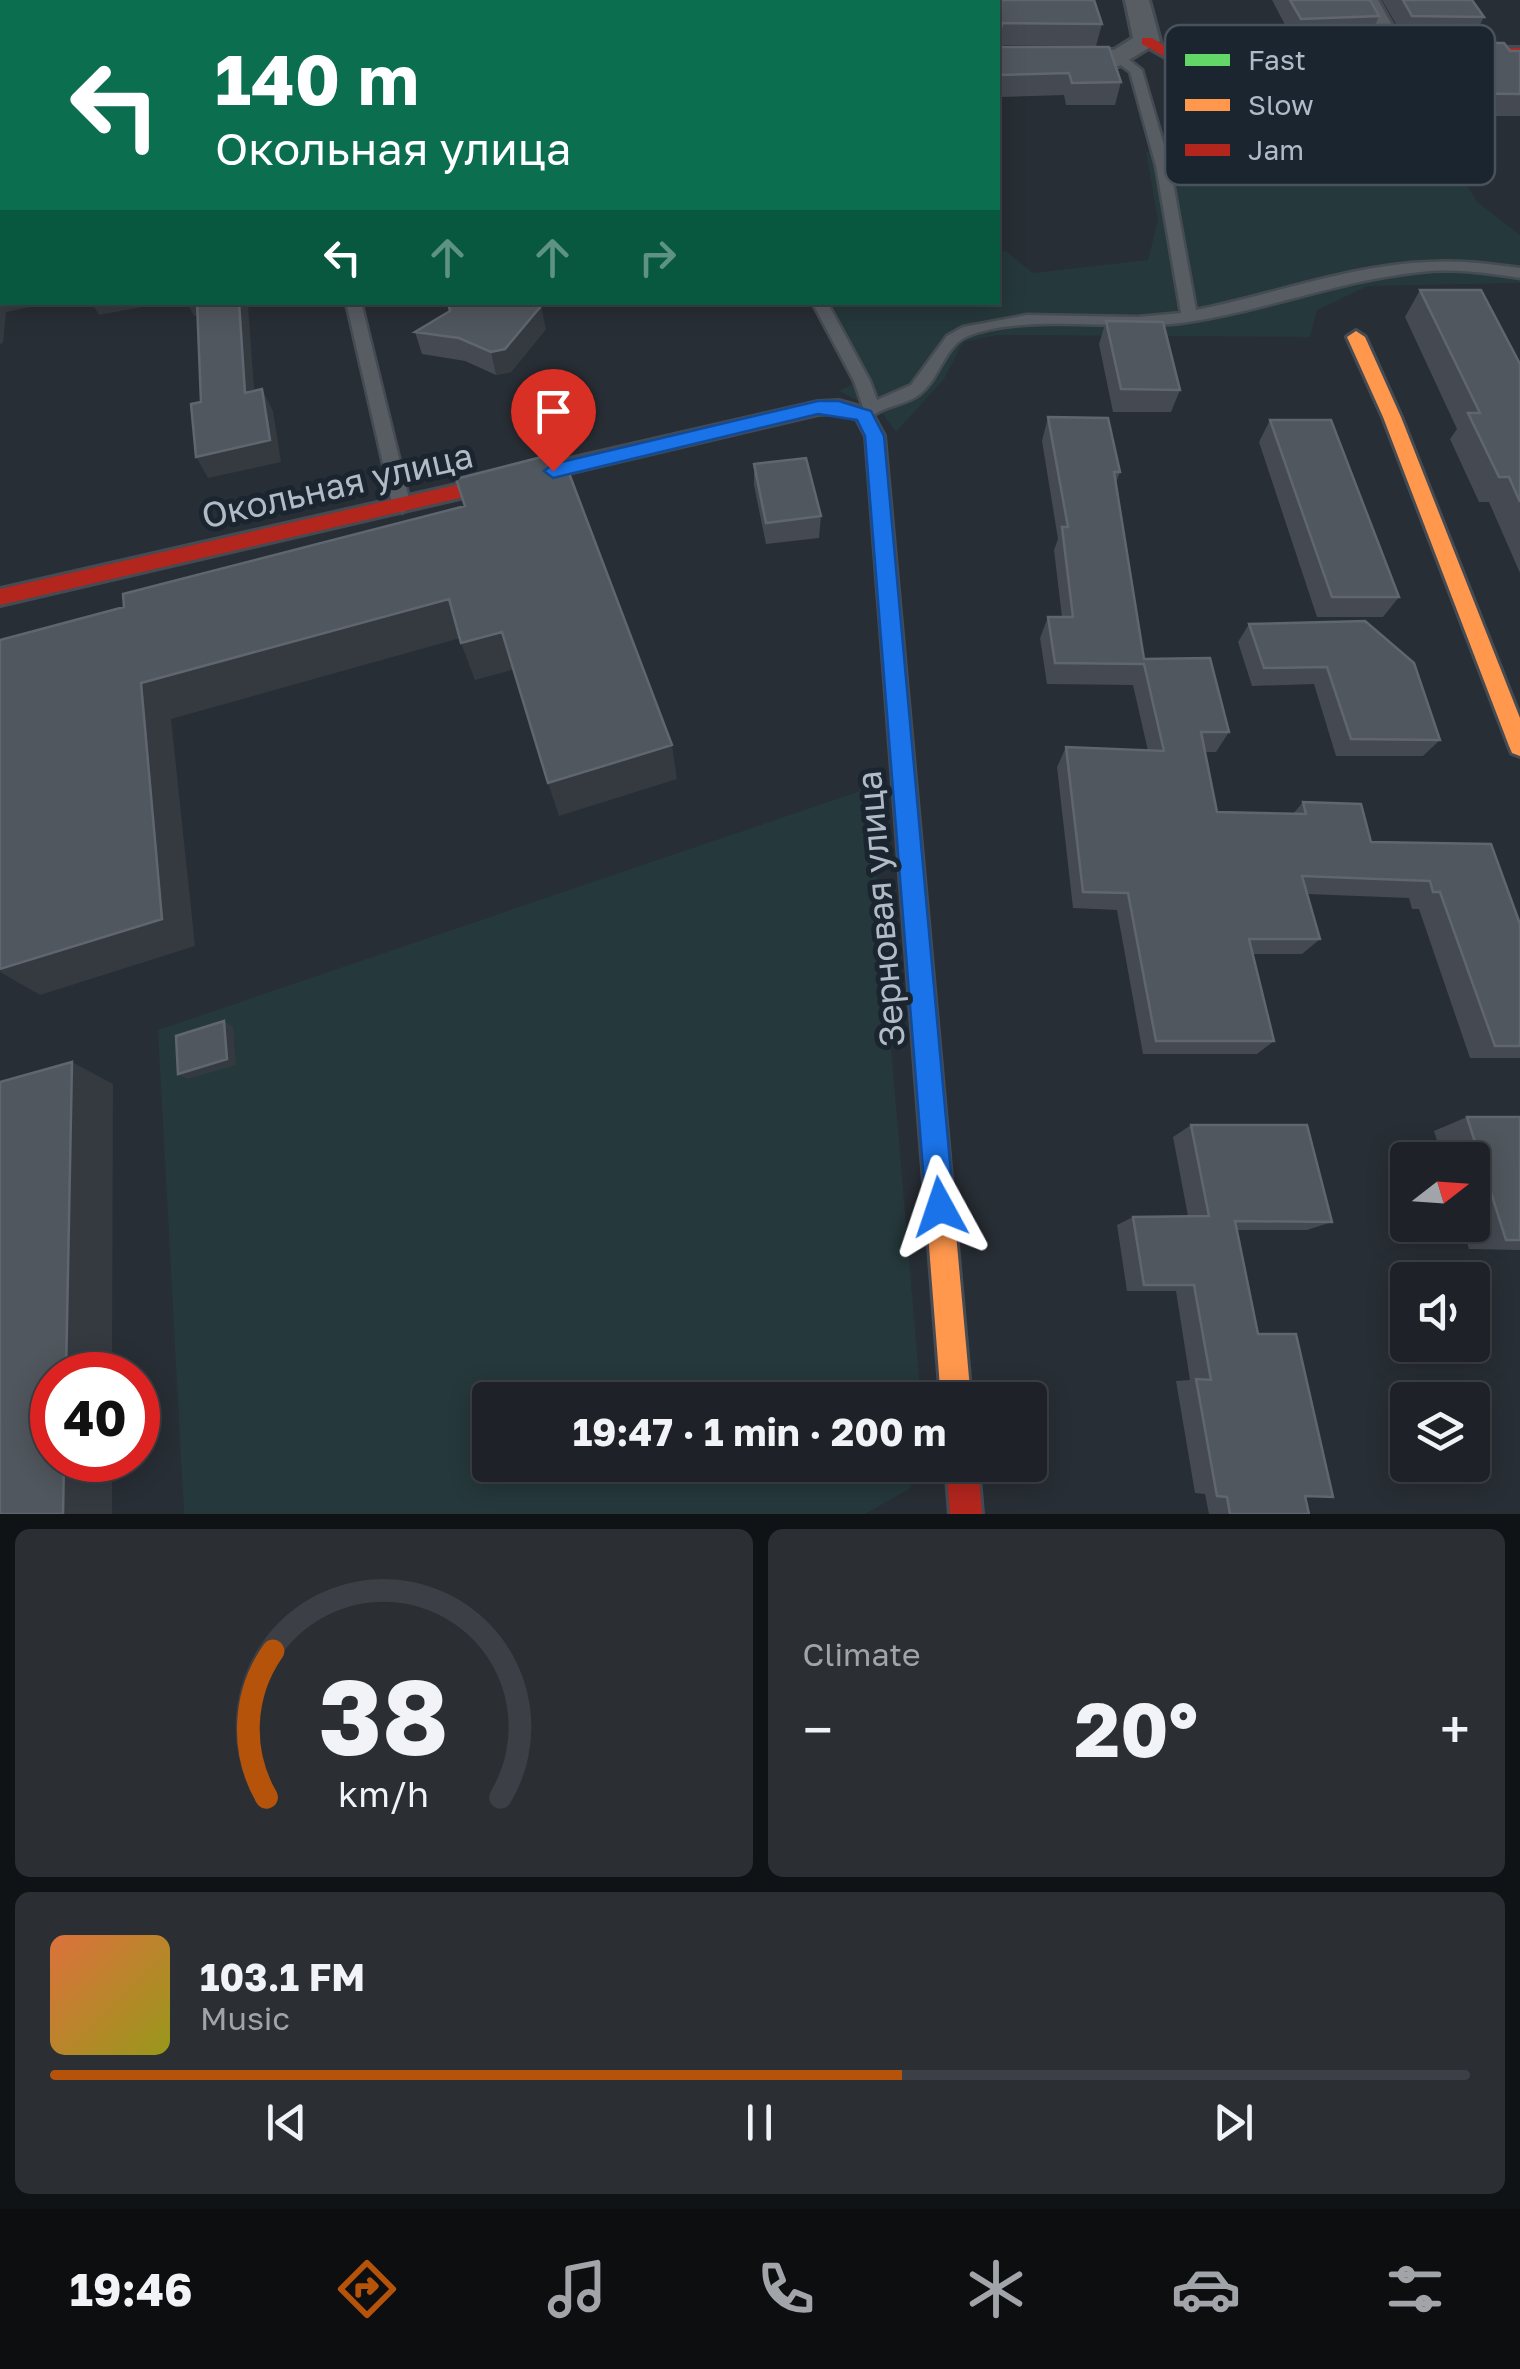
<!DOCTYPE html>
<html lang="en">
<head>
<meta charset="utf-8">
<style>
  body { margin:0; font-family:"Golos Text",sans-serif; background:#2b2f34; color:#f1f3f6; height:100vh; display:flex; flex-direction:column; font-size:38px; white-space:nowrap }
  * { box-sizing:border-box; margin:0 }
  p { font-size:32px; color:#a1a4a8 }
  .icon { flex:none; width:55px; height:55px; fill:none; stroke:currentColor; stroke-width:2; stroke-linecap:round; stroke-linejoin:round }
  .map { position:relative; height:1514px; overflow:hidden }
  .details { display:flex; flex-direction:column; gap:15px; padding:15px; background:#101316; flex:1 }
  .details>* { flex:none }
  .guide { position:absolute; left:0px; top:0px; width:1000px; height:305px; box-shadow:0 5px 25px #0003,0 0 0 2px #3c3f45; background:#0b6e4f; color:#fff; overflow:hidden }
  .needle { width:65px; rotate:73deg }
  .buttons { position:absolute; left:1390px; top:1142px; display:grid; gap:20px }
  .buttons a { display:grid; place-items:center; width:100px; height:100px; border-radius:10px; background:#1e2228; box-shadow:0 5px 25px #0003,0 0 0 2px #3c3f45; font-size:50px }
  .speed { position:absolute; left:30px; top:1352px; display:flex; gap:20px; font-size:50px; font-weight:700; text-align:center }
  .speed>* { display:grid; place-content:center; width:130px; height:130px; border-radius:50%; background:#1e2228; box-shadow:0 5px 25px #0003,0 0 0 2px #3c3f45; line-height:1 }
  .speed .limit { border:15px solid #d22; background:#fff; color:#111 }
  .pin { position:absolute; display:grid; place-items:center; width:85px; height:85px; color:#fff; margin:-102px -42px; border-radius:50% 50% 50% 0; rotate:-45deg; box-shadow:0 0 10px #0007 }
  .pin .icon { rotate:45deg }
  .me { position:absolute; width:110px; margin:-55px; rotate:355deg; stroke-linejoin:round; filter:drop-shadow(0 0 8px #0008) }
  .turn { display:flex; align-items:center; gap:35px; height:210px; padding:0 50px; font-size:45px }
  .turn .icon { width:130px; height:130px; stroke-width:2.5 }
  .turn b { display:block; font-size:70px; line-height:85px }
  .lanes { display:flex; align-items:center; height:95px; padding:0 50px; background:#0003; justify-content:center; gap:50px; direction:ltr }
  .lanes .off { opacity:.35 }
  .big { font-size:75px; font-weight:700; line-height:1.1 }
  .details .card { flex:1; display:flex; flex-direction:column; justify-content:center; gap:15px; min-width:0; padding:0 35px; border-radius:15px; background:#2b2f34 }
  .details .dial { align-items:center; gap:0 }
  .dial svg { height:260px; overflow:visible; fill:none; stroke:#3c3f45; stroke-width:7; stroke-linecap:round; text-anchor:middle }
  .dial text { fill:#f1f3f6; stroke:none }
  .song { display:flex; align-items:center; gap:30px }
  .cover { width:120px; height:120px; border-radius:15px; background:linear-gradient(135deg,hsl(20 70% 55%),hsl(60 70% 35%)) }
  .played { height:10px; border-radius:5px; background:linear-gradient(90deg,#b45309 60%,#3c3f45 60%) }
  .keys { display:flex; justify-content:space-around; direction:ltr }
  .heat { display:flex; justify-content:space-between; align-items:center; font-size:55px; direction:ltr }
  .details .tiles { flex:1; display:grid; gap:15px; grid-template-columns:1fr 1fr }
  .card:last-child { grid-column:span 2 }
  .trip { position:absolute; left:472px; top:1382px; width:575px; height:100px; border-radius:10px; background:#1e2228; box-shadow:0 5px 25px #0003,0 0 0 2px #3c3f45; font-weight:700; line-height:100px; text-align:center }
  .menu { display:flex; height:160px; justify-content:space-around; align-items:center; background:#0c0e10; color:#a1a4a8 }
  .menu .icon { width:70px; height:70px }
  .menu .current { color:#b45309 }
  .menu b { font-size:45px; color:#f1f3f6 }
  .map>svg:first-child { display:block }
  .green { fill:#25383b }
  .lines { fill:none; stroke-linecap:round; stroke-linejoin:round }
  .lane-casing { stroke:#454b52; stroke-width:5 }
  .street-casing { stroke:#454b52; stroke-width:6 }
  .fast-casing { stroke:#454b52; stroke-width:6 }
  .slow-casing { stroke:#454b52; stroke-width:6 }
  .jam-casing { stroke:#454b52; stroke-width:6 }
  .lane { fill:#585c63; fill-rule:evenodd }
  .street { fill:#585c63; fill-rule:evenodd }
  .fast { fill:#63d668; fill-rule:evenodd }
  .slow { fill:#ff974d; fill-rule:evenodd }
  .jam { fill:#b3261e; fill-rule:evenodd }
  .wall { fill:#454a52 }
  .shaded-wall { fill:#353a41 }
  .building { fill:#51575e; stroke:#60666f; stroke-width:2.5 }
  .route { fill:#1a73e8; stroke:#114b97; stroke-width:2.5 }
  .labels { text-anchor:middle; dominant-baseline:central; stroke-width:10; stroke-linejoin:round; paint-order:stroke }
  .street-label { font-size:35px; fill:#b1bbc7; stroke:#1b2530 }
  .key { fill:#1b2530; stroke:#48525d; stroke-width:2.5 }
  .key-label { font-size:28px; fill:#b1bbc7 }
</style>
</head>
<body>
<div class="map">
<svg width="1520" height="1514" viewBox="0 0 1520 1514">
  <rect width="100%" height="100%" fill="#282e35"/>
  <path class="green" d="M1178 147 1455 165 1477 202 1520 235V283L1368 286 1317 310 1310 337 997 335 963 342 944 379 896 432 882 413 839 391 851 385V370L813 303 998 302V252L1006 251 1033 273 1148 260 1158 220 1146 152Z
    M869 788 921 1400H490V1465H920L909 1489 865 1514H184L158 1030Z"/>
  <g class="lines">
    <g class="lane-casing">
      <path id="lane" d="M1115 55H1123L1142 70 1170 166 1196 310C1272 295 1350 265 1428 262 1460 260 1489 264 1520 268V278C1487 273 1455 268 1421 272 1339 280 1263 312 1181 323 1117 331 1026 313 968 336 944 346 940 379 920 394 910 402 897 404 885 409 874 413 870 421 858 419L856 415 863 407 854 381 812 302H827L870 381 877 400 911 385 947 336 963 327 1027 315 1138 317 1181 313 1156 166 1130 72 1115 61Z
        M346 302H361L411 507 402 513 393 507Z"/>
    </g>
    <g class="street-casing">
      <path id="street" d="M1125 0H1149L1160 41 1119 66 998 65V49L1114 50 1133 38Z
        M1354 0H1378L1406 50 1402 56H1384Z"/>
    </g>
    <g class="fast-casing">
      <path id="fast" d="M839 401 870 410 884 436 926 900 923 908 914 911 905 908 902 900 866 436 857 419 838 413 818 414 500 489 490 482 500 475 818 402Z"/>
    </g>
    <g class="slow-casing">
      <path id="slow" d="M1356 331 1365 337 1401 417 1520 718V756L1512 753 1509 746 1383 417 1347 337Z
        M914 889 923 892 926 900 971 1400H941L902 900 905 892Z"/>
    </g>
    <g class="jam-casing">
      <path id="jam" d="M1142 38H1152L1177 54 1393 46 1520 48V56L1393 54 1174 62 1142 44Z
        M500 475 507 477V487L0 605V589Z
        M946 1465H978L982 1514H950Z"/>
    </g>
    <use href="#lane" class="lane"/>
    <use href="#street" class="street"/>
    <use href="#fast" class="fast"/>
    <use href="#slow" class="slow"/>
    <use href="#jam" class="jam"/>
  </g>
  <path class="wall" d="M1272 0H1370L1379 16 1370 37 1293 40Z
    M1382 0H1472L1484 17 1473 38 1403 36Z
    M998 2 1102 24 1096 46 1001 45 1121 82 1115 105H1066L1064 95 998 97Z
    M1316 45 1520 51V116H1405L1403 119 1292 118 1276 77 1284 55H1309Z
    M1420 290 1520 364V573L1489 502H1479L1450 439 1457 429 1405 317Z
    M1106 321 1180 390 1171 412H1113L1099 344Z
    M546 329 511 372 496 375 465 361 422 354 415 332Z
    M1048 417 1120 472 1116 482 1144 659 1229 732 1216 752H1205L1217 812 1293 814 1303 802 1371 842 1520 924V1058H1470L1419 909H1412L1409 898 1307 894 1320 939 1302 954H1253L1274 1041 1257 1054H1143L1117 910 1073 908 1057 767 1066 747 1148 751 1133 685 1047 684 1040 638 1048 617H1062L1054 550 1058 539 1042 441Z
    M1270 420 1399 597 1383 617H1317L1259 442Z
    M754 464 821 516 819 538 766 544 754 485Z
    M1249 624 1414 663 1440 740 1423 756H1336L1314 684 1252 686 1238 642Z
    M1467 1117H1520V1250L1469 1249 1462 1225H1472V1160H1443L1434 1131Z
    M1191 1125 1332 1222 1307 1230H1237L1258 1334 1305 1496 1309 1514H1209L1205 1494 1195 1493 1176 1381 1190 1380 1176 1291H1127L1117 1225 1133 1217 1188 1216 1173 1137Z"/>
  <path class="shaded-wall" d="M2 151V176H0V152Z
    M2 287V302H56L6 312 3 343 0 344V288Z
    M91 302H169L99 315Z
    M187 302H202L207 314 194 316Z
    M239 302H263L248 306 256 414 245 393Z
    M541 306 546 329 511 372 496 375 491 352Z
    M262 389 273 411 281 462 208 478 196 457Z
    M449 599 464 637 171 719 195 946 40 995 0 972 141 683Z
    M502 632 515 669 475 680 461 643Z
    M672 745 677 779 559 816 548 783Z
    M224 1021 233 1027 236 1065 187 1079 178 1074Z
    M72 1062 113 1084 112 1375H66Z
    M64 1460H112V1514H63Z"/>
  <path class="building" d="M143 0H1094L1102 24 1002 23 998 43 1002 47H1109L1121 82 1072 83 1069 73 998 75V2H141Z
    M1290 0H1370L1379 16 1301 19Z
    M1403 0H1472L1484 17 1412 16Z
    M0 31H2V151L0 152Z
    M1403 42 1504 43 1510 51H1520V94L1412 93 1414 97 1301 95 1284 55H1313L1311 51H1319L1316 45Z
    M2 217V287L0 288V218Z
    M1420 290H1481L1520 364V502L1509 477H1499L1468 413H1480Z
    M197 302H239L245 393 262 389 270 440 196 457 191 404 201 402Z
    M448 302H532L541 306 505 349 491 352 459 338 415 332 450 311Z
    M1106 321 1163 322 1180 390 1121 389Z
    M1048 417 1108 418 1120 472H1114L1144 659 1210 658 1229 732H1201L1217 812 1306 814 1303 802 1361 804 1371 842 1491 844 1520 924V1046H1495L1440 892H1433L1430 881 1302 876 1320 939H1249L1274 1041H1156L1128 893 1083 892 1066 747 1164 751 1144 664 1055 663 1048 617H1073L1062 527H1068Z
    M1270 420H1331L1399 597H1332Z
    M561 452 672 745 548 783 502 632 461 643 449 599 141 683 162 919 0 969V640L124 607 123 594 465 506 456 479Z
    M806 458 821 516 766 523 754 464Z
    M1365 621 1414 663 1440 740 1351 739 1327 667 1264 668 1249 624Z
    M224 1021 227 1059 178 1074 176 1036Z
    M72 1062 66 1375H52V1460H64L63 1514H0V1082Z
    M1467 1117H1520V1240H1506Z
    M1191 1125H1307L1332 1222 1235 1221 1258 1334H1296L1333 1497 1305 1496 1309 1514H1230L1227 1497 1217 1496 1196 1379 1211 1380 1194 1285H1144L1133 1217 1209 1216Z"/>
  <path class="route" d="M818 401H839L871 411 884 436 954 1207 950 1217 940 1221 930 1217 926 1207 865 436 857 420 818 414 553 478 544 471 553 464Z"/>
  <g class="labels">
    <g class="street-label">
      <text transform="translate(337 485) rotate(-13)">Окольная улица</text>
      <text transform="translate(880 909) rotate(-95)">Зерновая улица</text>
    </g>
  </g>
  <rect x="1165" y="25" width="330" height="160" rx="15" class="key"/>
  <rect x="1185" y="54" width="45" height="12" fill="#63d668"/>
  <rect x="1185" y="99" width="45" height="12" fill="#ff974d"/>
  <rect x="1185" y="144" width="45" height="12" fill="#b3261e"/>
  <g class="key-label">
    <text x="1248" y="70">Fast</text>
    <text x="1248" y="115">Slow</text>
    <text x="1248" y="160">Jam</text>
  </g>
</svg>
<div class="buttons">
<a><svg class="needle" viewBox="-14 -14 28 28"><path d="M0-13l5 13h-10z" fill="#e53935"/><path d="M0 13l5-13h-10z" fill="#a1a4a8"/></svg></a>
<a><svg class="icon" aria-label="sound" viewBox="0 0 24 24"><path d="M4 9h4l5-4v14l-5-4H4zM17 9q2 3 0 6"/></svg></a>
<a><svg class="icon" aria-label="layers" viewBox="0 0 24 24"><path d="M12 4l9 5-9 5-9-5zM3 14l9 5 9-5"/></svg></a>
</div>
<div class="speed"><div class="limit">40</div></div>
<div class="pin" style="left:553px;top:471px;background:#d93025"><svg class="icon" aria-label="arrive" viewBox="0 0 24 24"><path d="M6 21V4h12l-3 4 3 4H6"/></svg></div>
<svg class="me" style="left:940px;top:1207px" viewBox="-20 -20 40 40"><path d="M0-17L14 15 0 8-14 15z" fill="#1a73e8" stroke="#fff" stroke-width="4"/></svg>
<div class="trip">19:47 · 1 min · 200 m</div>
<div class="guide">
<div class="turn"><svg class="icon" aria-label="left" viewBox="0 0 24 24"><path d="M17 20v-9H6M10 6l-5 5 5 5"/></svg><div><b>140 m</b>Окольная улица</div></div>
<div class="lanes"><svg class="icon" aria-label="left" viewBox="0 0 24 24"><path d="M17 20v-9H6M10 6l-5 5 5 5"/></svg><svg class="icon off" aria-label="ahead" viewBox="0 0 24 24"><path d="M12 20V5M6 11l6-6 6 6"/></svg><svg class="icon off" aria-label="ahead" viewBox="0 0 24 24"><path d="M12 20V5M6 11l6-6 6 6"/></svg><svg class="icon off" aria-label="right" viewBox="0 0 24 24"><path d="M7 20v-9h11M14 6l5 5-5 5"/></svg></div>
</div>
</div>
<section class="details">
<div class="tiles">
<div class="card dial"><svg viewBox="0 0 100 80">
<path d="M14 69A42 42 0 1 1 86 69"/>
<path d="M14 69A42 42 0 0 1 16 24" stroke="#b45309"/>
<text x="50" y="56" font-size="32" font-weight="700">38</text>
<text x="50" y="72" font-size="11">km/h</text>
</svg></div>
<div class="card"><p>Climate</p>
<div class="heat"><a>−</a><b class="big">20°</b><a>+</a></div>
</div>
<div class="card">
<div class="song"><i class="cover"></i><div><b>103.1 FM</b><p>Music</p></div></div>
<div class="played"></div>
<div class="keys"><svg class="icon" aria-label="previous" viewBox="0 0 24 24"><path d="M18 5L8 12l10 7zM5 5v14"/></svg><svg class="icon" aria-label="pause" viewBox="0 0 24 24"><path d="M8 5v14M16 5v14"/></svg><svg class="icon" aria-label="next" viewBox="0 0 24 24"><path d="M6 5l10 7-10 7zM19 5v14"/></svg></div>
</div>
</div>
</section>
<nav class="menu">
<b>19:46</b>
<svg class="icon current" aria-label="directions" viewBox="0 0 24 24"><path d="M12 3l9 9-9 9-9-9zM9 14v-3h6M13 9l2 2-2 2"/></svg>
<svg class="icon" aria-label="music" viewBox="0 0 24 24"><path d="M9 18V5l10-2v13"/><circle cx="6" cy="18" r="3"/><circle cx="16" cy="16" r="3"/></svg>
<svg class="icon" aria-label="phone" viewBox="0 0 24 24"><path d="M5 4h4l2 5-3 2q2 4 5 5l2-3 5 2v4C11 20 4 13 5 4z"/></svg>
<svg class="icon" aria-label="climate" viewBox="0 0 24 24"><path d="M12 3v18M4 7l16 10M4 17L20 7"/></svg>
<svg class="icon" aria-label="car" viewBox="0 0 24 24"><path d="M5 17H2v-5l4-1 3-4h7l3 4 3 1v5h-3M9 17h6M6 11h13"/><circle cx="7" cy="17" r="2"/><circle cx="17" cy="17" r="2"/></svg>
<svg class="icon" aria-label="filters" viewBox="0 0 24 24"><path d="M4 7h16M4 17h16"/><circle cx="9" cy="7" r="2"/><circle cx="15" cy="17" r="2"/></svg>
</nav>
</body>
</html>
